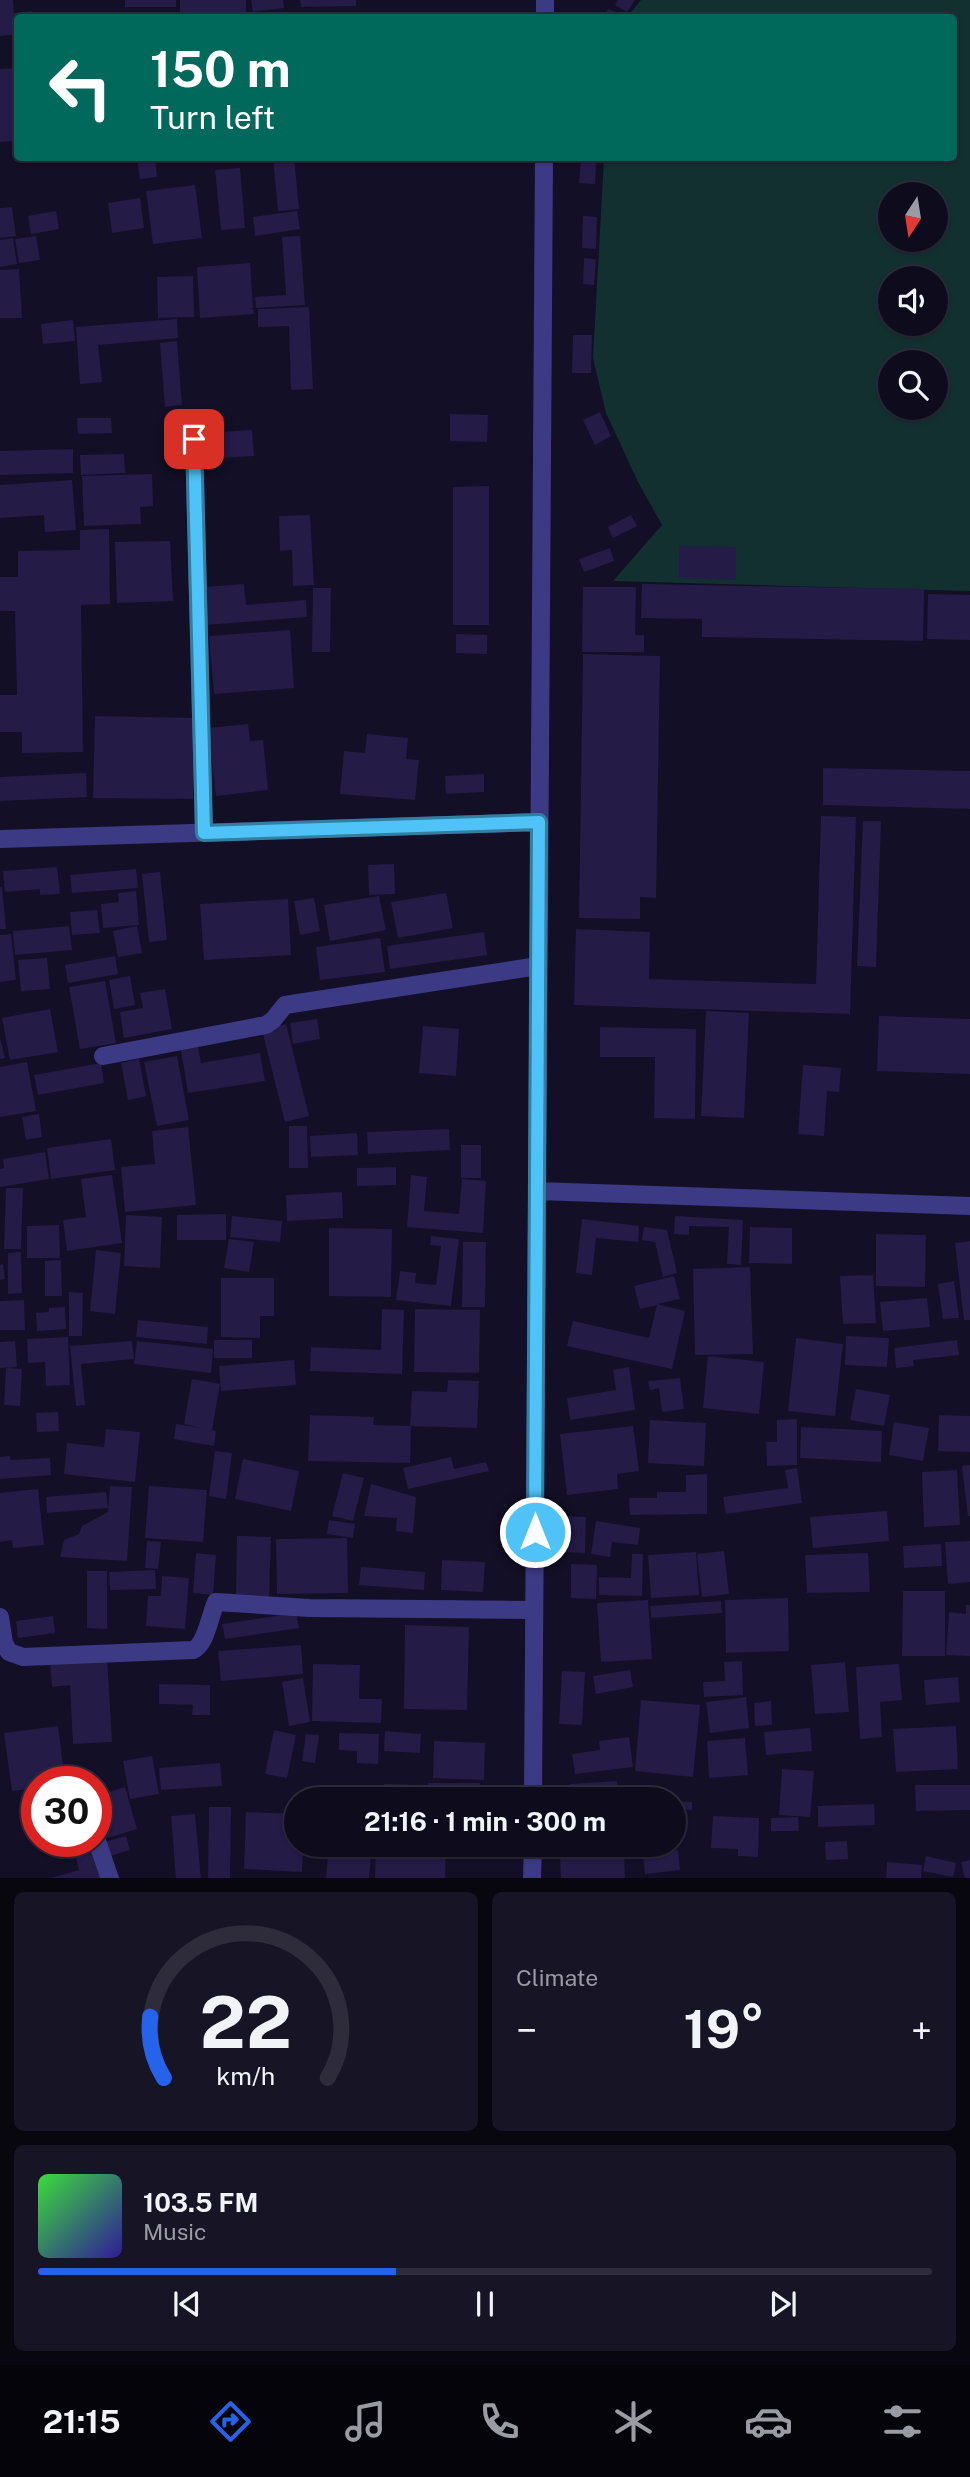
<!DOCTYPE html>
<html lang="en">
<head>
<meta charset="utf-8">
<style>
  body { margin:0; font-family:"Public Sans",sans-serif; background:#171425; color:#f1f3f6; height:100vh; display:flex; flex-direction:column; font-size:26px; white-space:nowrap }
  * { box-sizing:border-box; margin:0 }
  p { font-size:23px; color:#9b9ba3 }
  .icon { flex:none; width:38px; height:38px; fill:none; stroke:currentColor; stroke-width:2; stroke-linecap:round; stroke-linejoin:round }
  .map { position:relative; height:1878px; overflow:hidden }
  .panel { display:flex; flex-direction:column; gap:14px; padding:14px; background:#08060f; flex:1 }
  .panel>* { flex:none }
  .guide { position:absolute; left:14px; top:14px; width:943px; height:147px; border-radius:7px; box-shadow:0 2px 5px #0004,0 0 0 2px #2e2b3b; background:#00695c; color:#fff; overflow:hidden }
  .needle { width:46px; rotate:192deg }
  .controls { position:absolute; left:878px; top:182px; display:grid; gap:14px }
  .controls a { display:grid; place-items:center; width:70px; height:70px; border-radius:50%; background:#0e0b1c; box-shadow:0 2px 5px #0004,0 0 0 2px #2e2b3b; font-size:35px }
  .speed { position:absolute; left:21px; top:1766px; display:flex; gap:14px; font-size:35px; font-weight:700; text-align:center }
  .speed>* { display:grid; place-content:center; width:91px; height:91px; border-radius:50%; background:#0e0b1c; box-shadow:0 2px 5px #0004,0 0 0 2px #2e2b3b; line-height:1 }
  .speed .limit { border:10px solid #d22; background:#fff; color:#111 }
  .pin { position:absolute; display:grid; place-items:center; width:60px; height:60px; color:#fff; margin:-30px; border-radius:14px; box-shadow:0 4px 10px #0006 }
  .me { position:absolute; width:77px; margin:-38px; rotate:0deg; stroke-linejoin:round; filter:drop-shadow(0 0 5px #0008) }
  .turn { display:flex; align-items:center; gap:24px; height:147px; padding:0 21px; font-size:32px }
  .turn .icon { width:91px; height:91px; stroke-width:2.5 }
  .turn b { display:block; font-size:49px; line-height:60px }
  .big { font-size:52px; font-weight:700; line-height:1.1 }
  .panel .tile { flex:1; display:flex; flex-direction:column; justify-content:center; gap:10px; min-width:0; padding:0 24px; border-radius:10px; background:#171425 }
  .panel .dial { align-items:center; gap:0 }
  .dial svg { height:182px; overflow:visible; fill:none; stroke:#2e2b3b; stroke-width:7; stroke-linecap:round; text-anchor:middle }
  .dial text { fill:#f1f3f6; stroke:none }
  .song { display:flex; align-items:center; gap:21px }
  .cover { width:84px; height:84px; border-radius:10px; background:linear-gradient(135deg,hsl(120 70% 55%),hsl(250 70% 35%)) }
  .played { height:7px; border-radius:4px; background:linear-gradient(90deg,#2563eb 40%,#2e2b3b 40%) }
  .keys { display:flex; justify-content:space-around; direction:ltr }
  .heat { display:flex; justify-content:space-between; align-items:center; font-size:38px; direction:ltr }
  .panel .tiles { flex:1; display:grid; gap:14px; grid-template-columns:1fr 1fr }
  .tile:last-child { grid-column:span 2 }
  .trip { position:absolute; left:284px; top:1787px; width:402px; height:70px; border-radius:35px; background:#0e0b1c; box-shadow:0 2px 5px #0004,0 0 0 2px #2e2b3b; font-weight:700; line-height:70px; text-align:center }
  .dock { display:flex; height:112px; justify-content:space-around; align-items:center; background:#06040b; color:#9b9ba3 }
  .dock .icon { width:49px; height:49px }
  .dock .on { color:#2563eb }
  .dock b { font-size:32px; color:#f1f3f6 }
  .map>svg:first-child { display:block }
  .green { fill:#12302f; fill-rule:evenodd }
  .building { fill:#241b47 }
  .lines { fill:none; stroke-linecap:round; stroke-linejoin:round }
  .minor { stroke:#3d3a85; stroke-width:18 }
  .route-casing { stroke:#337fa1; stroke-width:18 }
  .route { stroke:#4fc3f7; stroke-width:12 }
</style>
</head>
<body>
<div class="map">
<svg width="970" height="1879" viewBox="0 0 970 1879">
  <rect width="100%" height="100%" fill="#130f26"/>
  <path class="green" d="M641 0H970V591L613 581 662 525 638 482 606 413 593 358 604 158H954V18L627 17ZM891 194H936V240H891ZM891 278H936V324H891ZM891 362H936V408H891Z"/>
  <path class="building" d="M0 0H13L14 13 32 11V18H18V34L0 36Z
    M125 0H176V7H125Z
    M180 0H246V18H180Z
    M251 0H283L284 8 253 12Z
    M300 0H356V6L301 7Z
    M618 0H635L627 12 615 5Z
    M608 9 624 15 623 18H604Z
    M18 68V141L0 142V69Z
    M137 158H155L157 177 140 179Z
    M161 158H219V160L162 162Z
    M273 158H294L299 209 278 211Z
    M581 158H596L595 184 579 183Z
    M240 168 245 228 221 230 215 170Z
    M195 185 202 238 153 244 146 191Z
    M140 198 144 228 112 233 108 203Z
    M12 207 16 236 0 238V208Z
    M56 211 59 229 31 234 28 216Z
    M297 211 300 229 255 236 253 217Z
    M583 216 597 217 596 249 582 248Z
    M36 236 40 260 19 263 15 239Z
    M300 236 305 305 256 308 255 297 286 295 282 237Z
    M13 238 17 264 0 267V240Z
    M584 258 596 259 594 285 583 284Z
    M250 263 253 308 250 309H253L254 314 200 318 197 267Z
    M19 269 22 318H0V270Z
    M193 276 194 317 158 318 157 277Z
    M309 307 313 389 291 390 289 326 258 327V309Z
    M177 319 178 338 98 345 102 382 80 384 76 327Z
    M73 320 75 341 43 344 41 324Z
    M573 335H592L591 373H572Z
    M177 341 182 405 165 407 160 343Z
    M600 412 611 436 595 445 583 420Z
    M450 414 488 415 487 442 450 441Z
    M77 418H111L112 433 78 434Z
    M252 430 254 456 204 459 202 433Z
    M73 449V473L0 475V451Z
    M124 454 125 473 81 475 80 455Z
    M152 474 153 506 140 507 141 524 84 526 82 476Z
    M72 480 76 530 45 532 44 515 0 518V485Z
    M489 486V625H453V487Z
    M310 515 314 585 293 586 292 550 280 551 279 516Z
    M631 515 637 526 613 538 608 527Z
    M109 529 110 604 81 605 83 752 22 753V732H0V695H17L15 611H0V577H18V551L80 550V530Z
    M170 541 173 601 117 603 115 542Z
    M679 546 736 547V580L679 578Z
    M610 548 614 561 584 572 579 559Z
    M244 584 246 605 306 600 307 617 206 625 203 587Z
    M642 584 924 589 923 641 702 637V619L641 618Z
    M583 587H636L635 635H644V652H582Z
    M313 588H331L330 652H312Z
    M928 594 970 595V640L927 639Z
    M290 630 294 688 214 694 209 636Z
    M456 634 487 635V654L456 653Z
    M583 654 660 656 656 898 640 897V919L579 918Z
    M95 716 194 718 193 799 93 798Z
    M248 724 250 741 263 740 268 790 216 796 208 728Z
    M367 734 408 738 406 759 419 760 415 800 340 794 344 751 365 753Z
    M823 768 970 771V809L823 805Z
    M86 773 87 797 0 801V777Z
    M484 774V792L446 794 445 776Z
    M821 816 856 817 850 1014 574 1005 576 929 650 932 649 979 816 984Z
    M863 821H881L876 967 857 966Z
    M394 864 395 894 369 895 368 865Z
    M57 867 60 894 40 895V889L5 892 3 871Z
    M136 869 138 888 72 893 70 875Z
    M160 872 167 940 149 942 142 874Z
    M0 887H2L6 929H0Z
    M136 891 139 925 103 928 101 904 119 902 118 893Z
    M446 893 453 928 398 938 391 902Z
    M379 896 386 930 330 941 324 905Z
    M314 898 320 931 300 935 294 901Z
    M288 899 291 955 204 960 200 904Z
    M97 910 100 933 72 935 70 912Z
    M69 926 72 950 15 955 13 931Z
    M137 926 142 953 118 957 113 931Z
    M484 932 487 955 390 969 387 946Z
    M11 934 16 980 0 982V935Z
    M380 938 385 972 320 980 316 947Z
    M115 956 118 974 68 983 65 965Z
    M47 958 50 989 21 991 18 960Z
    M130 976 135 1005 114 1009 109 980Z
    M105 981 116 1043 80 1049 69 987Z
    M165 989 172 1029 124 1038 120 1012 143 1008 140 993Z
    M50 1009 58 1052 10 1060 2 1018Z
    M706 1011 749 1013 744 1118 701 1116Z
    M879 1016 970 1019V1074L877 1071Z
    M317 1019 320 1039 293 1044 290 1023Z
    M286 1024 309 1116 285 1122 262 1030Z
    M423 1026 459 1029 456 1076 419 1073Z
    M600 1027 696 1029 695 1119 654 1118 655 1057H600Z
    M0 1038 5 1058 0 1059Z
    M198 1047 201 1063 260 1053 265 1081 188 1093 181 1050Z
    M177 1056 189 1120 157 1126 144 1062Z
    M139 1059 146 1096 128 1100 121 1063Z
    M27 1062 36 1111 0 1117V1067Z
    M101 1063 104 1083 38 1095 34 1075Z
    M803 1065 841 1068 839 1092 827 1091 824 1136 798 1134Z
    M39 1114 42 1137 26 1140 22 1117Z
    M289 1126H307L308 1168H289Z
    M188 1127 196 1205 125 1212 121 1167 155 1164 152 1131Z
    M449 1129 450 1150 368 1154 367 1132Z
    M357 1133 358 1155 311 1157 310 1136Z
    M111 1139 115 1170 51 1179 47 1148Z
    M461 1145H481V1178H461Z
    M45 1152 49 1179 0 1187V1169L4 1168 3 1159Z
    M396 1167V1185L357 1186V1168Z
    M112 1175 122 1243 67 1251 63 1220 86 1217 81 1179Z
    M411 1175 427 1177 424 1211 459 1214 462 1179 486 1181 483 1233 407 1227Z
    M6 1188H23L21 1249H4Z
    M342 1192 343 1218 287 1221 286 1195Z
    M226 1214V1240H177V1215Z
    M126 1215 162 1217 160 1268 124 1266Z
    M232 1216 282 1221 280 1242 230 1237Z
    M675 1216 743 1220 741 1265 727 1264 729 1227 689 1226V1235L674 1234Z
    M582 1219 639 1226 638 1242 596 1238 592 1275 576 1273Z
    M59 1225 60 1258H27V1226Z
    M644 1227 667 1230 677 1273 663 1277 655 1242 642 1240Z
    M750 1227 792 1228V1264L749 1263Z
    M329 1228 392 1229 391 1297 329 1296Z
    M876 1234 926 1235 925 1287 876 1286Z
    M431 1236 459 1239 451 1306 396 1300 400 1271 416 1273 415 1283 436 1285 441 1246 430 1245Z
    M229 1239 254 1242 249 1272 224 1268Z
    M970 1241V1320H964L955 1243Z
    M463 1242H486L485 1307H462Z
    M96 1250 121 1253 115 1314 90 1311Z
    M21 1252 22 1293 8 1294V1253Z
    M61 1260 62 1296H45V1261Z
    M3 1264 5 1279 0 1280V1265Z
    M750 1267 753 1354 695 1355 693 1269Z
    M873 1275 876 1323 843 1324 840 1276Z
    M674 1276 680 1299 657 1304 685 1311 672 1369 567 1346 573 1321 649 1338 657 1305 640 1309 634 1286Z
    M221 1278H274V1316H260V1338L221 1337Z
    M954 1281 959 1318 943 1319 938 1284Z
    M69 1292 83 1293 82 1336H69Z
    M927 1298 930 1327 883 1331 880 1302Z
    M24 1300 25 1330H0V1301Z
    M65 1307 66 1329 37 1331 36 1313 49 1312V1308Z
    M382 1309 404 1310 402 1374 310 1371 311 1347 381 1350Z
    M415 1309 480 1310 479 1373 414 1372Z
    M138 1320 208 1327 207 1344 136 1337Z
    M846 1336 889 1338 887 1367 845 1365Z
    M68 1337 70 1385 46 1386 45 1362 28 1363 27 1339Z
    M796 1338 843 1344 835 1416 788 1411Z
    M214 1340H252V1358H214Z
    M957 1340 959 1355 913 1360 914 1366 896 1368 894 1348Z
    M15 1341 17 1367 0 1368V1342Z
    M132 1341 134 1359 81 1364 85 1405 76 1406 70 1346Z
    M137 1341 213 1349 211 1373 134 1364Z
    M708 1356 764 1362 759 1414 703 1408Z
    M294 1360 296 1385 221 1391 219 1366Z
    M629 1367 635 1410 570 1420 567 1398 616 1390 613 1370Z
    M6 1368 22 1369 20 1406 4 1405Z
    M680 1378 684 1409 662 1412 659 1388 650 1390 648 1381Z
    M192 1379 220 1384 212 1430 216 1431 214 1446 174 1439 176 1424 201 1428 184 1424Z
    M448 1380 479 1381 477 1428 410 1426 412 1391 447 1392Z
    M856 1389 890 1395 884 1426 850 1420Z
    M58 1412 59 1431 37 1432 36 1413Z
    M310 1415 374 1417 373 1425 411 1426 410 1463 308 1461Z
    M939 1415 970 1416V1452L938 1451Z
    M797 1419V1465L767 1466 766 1442H777V1420Z
    M650 1420 706 1423 704 1466 648 1463Z
    M894 1422 929 1428 923 1461 889 1455Z
    M633 1426 639 1471 617 1474 618 1489 567 1495 560 1434Z
    M801 1427 882 1431 881 1462 800 1458Z
    M106 1429 140 1432 135 1482 64 1474 67 1443 104 1447Z
    M215 1451 232 1453 226 1499 209 1496Z
    M10 1456V1460L50 1458 51 1475 0 1479V1457Z
    M451 1457 454 1469 486 1462 489 1471 408 1489 403 1468Z
    M243 1459 299 1471 291 1511 235 1499Z
    M970 1465V1516H968L962 1466Z
    M797 1468 802 1503 726 1514 723 1497 788 1488 785 1470Z
    M957 1470 960 1525 924 1527 922 1472Z
    M343 1473 364 1478 353 1521 332 1516Z
    M707 1474V1514L630 1515 629 1498H657V1492H686V1475Z
    M371 1484 416 1497 413 1533 396 1531 397 1518 364 1516Z
    M110 1486 132 1487 127 1561 60 1557 64 1540 79 1534 82 1526 108 1512Z
    M149 1486 207 1490 203 1542 145 1538Z
    M38 1489 44 1545 13 1548 12 1540 0 1542V1493Z
    M106 1492 108 1508 47 1513 46 1497Z
    M887 1511 889 1541 813 1548 810 1517Z
    M563 1516 586 1517 585 1553 563 1552Z
    M329 1520 355 1524 353 1538 327 1534Z
    M596 1521 640 1528 638 1545 612 1542 610 1557 591 1554Z
    M237 1536 271 1537 269 1598 236 1597Z
    M347 1538 348 1593 277 1594 276 1539Z
    M147 1541 161 1542 158 1569 145 1568Z
    M970 1541V1582L948 1584 945 1542Z
    M941 1544 942 1566 904 1568 903 1546Z
    M724 1551 729 1594 702 1597 697 1554Z
    M696 1552 699 1595 651 1598 648 1555Z
    M196 1553 216 1555 213 1595 193 1593Z
    M868 1553 870 1592 807 1593 805 1555Z
    M632 1554H643L642 1596 599 1595V1577L631 1578Z
    M442 1560 485 1562 483 1592 441 1590Z
    M571 1564 597 1565 596 1599 571 1598Z
    M361 1567 425 1572 424 1590 359 1585Z
    M155 1570 156 1589 110 1590 109 1572Z
    M87 1571H107V1629L87 1628Z
    M162 1576 189 1578 185 1629 146 1626 148 1596H161Z
    M903 1591H945V1656H902Z
    M788 1598 789 1651 726 1653 725 1600Z
    M648 1600 652 1659 601 1662 597 1603Z
    M721 1601 722 1613 651 1618 650 1606Z
    M966 1605H970V1656L946 1655 949 1612 966 1614Z
    M296 1613 299 1628 225 1639 222 1624Z
    M53 1616 55 1633 18 1638 16 1621Z
    M405 1625 469 1627 467 1710 404 1709Z
    M301 1645 303 1674 221 1681 218 1651Z
    M107 1657 112 1742 73 1744 70 1685 52 1687 50 1660Z
    M742 1661 743 1695 704 1697 703 1682 725 1681 724 1662Z
    M845 1662 849 1712 815 1714 811 1665Z
    M313 1664 360 1665 359 1699H382L381 1723 312 1721Z
    M899 1664 902 1700 880 1702 882 1737 860 1739 856 1667Z
    M630 1670 633 1687 596 1694 593 1676Z
    M562 1671 585 1672 582 1725 559 1724Z
    M958 1677 960 1702 926 1705 924 1680Z
    M303 1678 310 1722 289 1726 282 1682Z
    M159 1684 210 1685V1715H192L193 1705 159 1704Z
    M746 1697 749 1728 710 1733 706 1702Z
    M641 1700 700 1705 693 1777 635 1771Z
    M771 1701 772 1725 755 1726 754 1703Z
    M58 1726 65 1782H37V1788L12 1791 4 1733Z
    M956 1726 958 1769 896 1772 893 1729Z
    M810 1728 812 1751 766 1755 764 1732Z
    M274 1730 296 1735 287 1778 265 1774Z
    M385 1731 421 1734 420 1753 384 1751Z
    M339 1733 379 1734 378 1764 357 1763V1751L339 1750Z
    M306 1734 319 1735 315 1763 302 1761Z
    M629 1737 633 1767 575 1774 572 1754 600 1750 599 1741Z
    M745 1738 748 1775 709 1778 707 1741Z
    M434 1741 485 1743 484 1780 433 1778Z
    M152 1756 159 1794 130 1799 123 1761Z
    M220 1763 222 1786 161 1790 159 1768Z
    M782 1769 814 1771 810 1817 779 1815Z
    M617 1781 618 1799H600V1796L571 1798 570 1784Z
    M428 1783H480L479 1799H428Z
    M384 1784 426 1785V1799H383Z
    M632 1785 652 1786 651 1799H631Z
    M915 1785H970V1810L916 1811Z
    M125 1787 137 1829 101 1840 96 1825V1796Z
    M674 1801 692 1802V1810L674 1809Z
    M874 1804 875 1825 818 1827V1806Z
    M209 1807H231L230 1879H208Z
    M246 1812 296 1814V1844H303L302 1872 244 1869Z
    M195 1814 201 1879H176L171 1816Z
    M713 1816 759 1818 758 1857 738 1856V1849L711 1848Z
    M798 1817 799 1831H771V1818Z
    M126 1836 130 1850 110 1856 105 1842Z
    M72 1841H94L106 1879H47L79 1870Z
    M847 1841 848 1859 826 1860 825 1842Z
    M329 1844H372L369 1879 326 1878Z
    M376 1844H446L445 1879H375Z
    M642 1844H659V1852L678 1850 680 1870 645 1874Z
    M624 1854 625 1878 561 1879 560 1858Z
    M926 1856 956 1863 953 1877 923 1871Z
    M970 1860V1879H965L961 1862Z
    M887 1862 922 1865 921 1879H886Z"/>
  <g class="lines">
    <path class="minor" d="M545 18V0
      M194 439 204 833
      M0 839 539 822
      M103 1056 266 1025 273 1020 285 1005 538 966
      M537 1191 970 1206
      M0 1617 4 1643 9 1652 23 1657 193 1650C206 1645 210 1615 216 1602L309 1608 534 1610
      M533 1799 544 158
      M96 1838 110 1879
      M532 1879 533 1844"/>
  </g>
  <g class="lines">
    <g class="route-casing">
      <path id="route" d="M194 439 204 833 539 822 535 1532"/>
    </g>
    <use href="#route" class="route"/>
  </g>
</svg>
<div class="controls">
<a><svg class="needle" viewBox="-14 -14 28 28"><path d="M0-13l5 13h-10z" fill="#e53935"/><path d="M0 13l5-13h-10z" fill="#9b9ba3"/></svg></a>
<a><svg class="icon" aria-label="sound" viewBox="0 0 24 24"><path d="M4 9h4l5-4v14l-5-4H4zM17 9q2 3 0 6"/></svg></a>
<a><svg class="icon" aria-label="search" viewBox="0 0 24 24"><circle cx="10" cy="10" r="6"/><path d="M15 15l6 6"/></svg></a>
</div>
<div class="speed"><div class="limit">30</div></div>
<div class="pin" style="left:194px;top:439px;background:#d93025"><svg class="icon" aria-label="arrive" viewBox="0 0 24 24"><path d="M6 21V4h12l-3 4 3 4H6"/></svg></div>
<svg class="me" style="left:535px;top:1532px" viewBox="-20 -20 40 40"><circle r="17" fill="#4fc3f7" stroke="#fff" stroke-width="3"/><path d="M0-11L8 9 0 5-8 9z" fill="#fff"/></svg>
<div class="trip">21:16 · 1 min · 300 m</div>
<div class="guide">
<div class="turn"><svg class="icon" aria-label="left" viewBox="0 0 24 24"><path d="M17 20v-9H6M10 6l-5 5 5 5"/></svg><div><b>150 m</b>Turn left</div></div>
</div>
</div>
<section class="panel">
<div class="tiles">
<div class="tile dial"><svg viewBox="0 0 100 80">
<path d="M14 69A42 42 0 1 1 86 69"/>
<path d="M14 69A42 42 0 0 1 8 42" stroke="#2563eb"/>
<text x="50" y="56" font-size="32" font-weight="700">22</text>
<text x="50" y="72" font-size="11">km/h</text>
</svg></div>
<div class="tile"><p>Climate</p>
<div class="heat"><a>−</a><b class="big">19°</b><a>+</a></div>
</div>
<div class="tile">
<div class="song"><i class="cover"></i><div><b>103.5 FM</b><p>Music</p></div></div>
<div class="played"></div>
<div class="keys"><svg class="icon" aria-label="previous" viewBox="0 0 24 24"><path d="M18 5L8 12l10 7zM5 5v14"/></svg><svg class="icon" aria-label="pause" viewBox="0 0 24 24"><path d="M8 5v14M16 5v14"/></svg><svg class="icon" aria-label="next" viewBox="0 0 24 24"><path d="M6 5l10 7-10 7zM19 5v14"/></svg></div>
</div>
</div>
</section>
<nav class="dock">
<b>21:15</b>
<svg class="icon on" aria-label="directions" viewBox="0 0 24 24"><path d="M12 3l9 9-9 9-9-9zM9 14v-3h6M13 9l2 2-2 2"/></svg>
<svg class="icon" aria-label="music" viewBox="0 0 24 24"><path d="M9 18V5l10-2v13"/><circle cx="6" cy="18" r="3"/><circle cx="16" cy="16" r="3"/></svg>
<svg class="icon" aria-label="phone" viewBox="0 0 24 24"><path d="M5 4h4l2 5-3 2q2 4 5 5l2-3 5 2v4C11 20 4 13 5 4z"/></svg>
<svg class="icon" aria-label="climate" viewBox="0 0 24 24"><path d="M12 3v18M4 7l16 10M4 17L20 7"/></svg>
<svg class="icon" aria-label="car" viewBox="0 0 24 24"><path d="M5 17H2v-5l4-1 3-4h7l3 4 3 1v5h-3M9 17h6M6 11h13"/><circle cx="7" cy="17" r="2"/><circle cx="17" cy="17" r="2"/></svg>
<svg class="icon" aria-label="filters" viewBox="0 0 24 24"><path d="M4 7h16M4 17h16"/><circle cx="9" cy="7" r="2"/><circle cx="15" cy="17" r="2"/></svg>
</nav>
</body>
</html>
